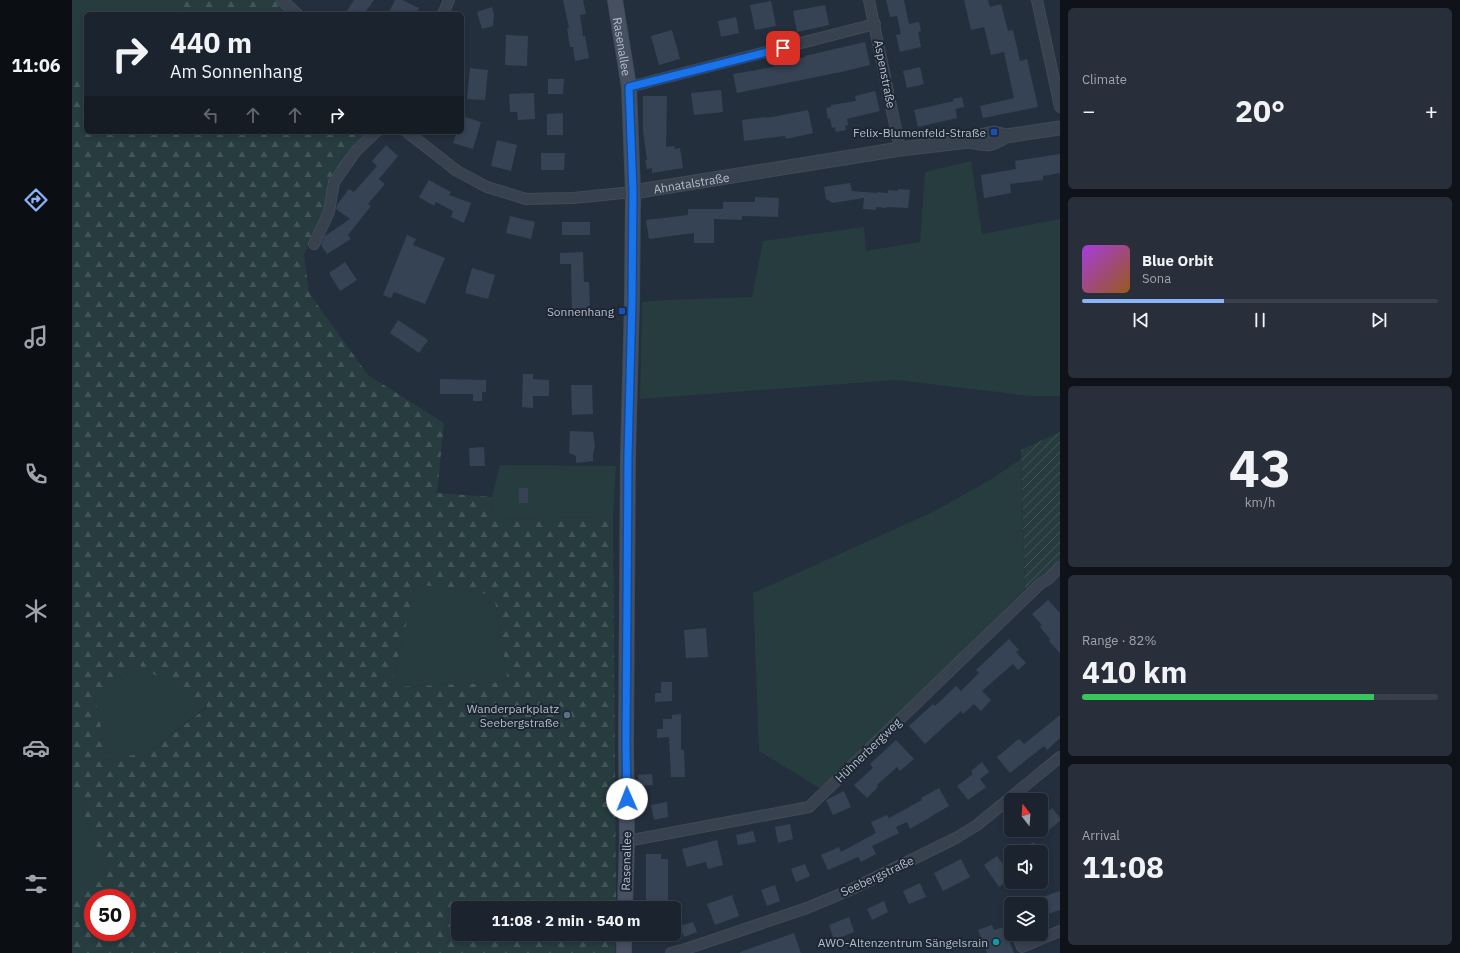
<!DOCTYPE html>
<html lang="en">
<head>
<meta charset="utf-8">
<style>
  body { margin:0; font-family:"IBM Plex Sans",sans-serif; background:#282f3a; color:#f1f3f6; height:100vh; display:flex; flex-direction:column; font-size:15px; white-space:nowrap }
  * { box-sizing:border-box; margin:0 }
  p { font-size:13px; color:#a0a4aa }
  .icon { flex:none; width:22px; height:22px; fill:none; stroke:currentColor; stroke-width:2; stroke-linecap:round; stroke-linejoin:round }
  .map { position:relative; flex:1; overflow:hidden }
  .side { display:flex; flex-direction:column; gap:8px; padding:8px; background:#0f1319; width:400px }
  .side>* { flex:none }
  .top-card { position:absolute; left:12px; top:12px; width:380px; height:122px; border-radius:6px; box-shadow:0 2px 6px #0003,0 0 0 1px #39404a; background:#1b232e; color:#f1f3f6; overflow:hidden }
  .needle { width:26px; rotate:343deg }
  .fabs { position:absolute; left:932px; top:793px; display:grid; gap:8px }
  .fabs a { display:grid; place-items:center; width:44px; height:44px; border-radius:6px; background:#1b232e; box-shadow:0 2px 6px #0003,0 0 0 1px #39404a; font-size:20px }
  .speed { position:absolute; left:12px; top:889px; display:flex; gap:8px; font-size:20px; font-weight:700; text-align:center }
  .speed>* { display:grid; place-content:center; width:52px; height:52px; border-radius:50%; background:#1b232e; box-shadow:0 2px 6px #0003,0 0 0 1px #39404a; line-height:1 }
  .speed .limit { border:6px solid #d22; background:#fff; color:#111 }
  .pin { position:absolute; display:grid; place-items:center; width:34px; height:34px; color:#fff; margin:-17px; border-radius:8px; box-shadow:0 2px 6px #0006 }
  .me { position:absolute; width:44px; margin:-22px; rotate:359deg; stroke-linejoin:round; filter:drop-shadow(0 0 3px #0008) }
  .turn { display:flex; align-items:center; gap:14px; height:84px; padding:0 20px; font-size:18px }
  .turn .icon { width:52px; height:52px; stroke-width:2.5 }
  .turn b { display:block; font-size:28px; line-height:34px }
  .lanes { display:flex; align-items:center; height:38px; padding:0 20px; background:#0003; justify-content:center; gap:20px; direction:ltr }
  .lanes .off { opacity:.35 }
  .big { font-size:30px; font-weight:700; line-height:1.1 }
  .side .widget { flex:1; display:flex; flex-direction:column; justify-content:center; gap:6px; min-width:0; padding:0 14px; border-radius:6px; background:#282f3a }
  .side .dial { align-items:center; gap:0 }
  .dial b { font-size:52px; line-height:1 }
  .song { display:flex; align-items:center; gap:12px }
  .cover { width:48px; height:48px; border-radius:6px; background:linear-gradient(135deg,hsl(280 70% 55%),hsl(30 70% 35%)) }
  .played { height:4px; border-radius:2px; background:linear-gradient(90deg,#8ab4f8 40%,#39404a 40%) }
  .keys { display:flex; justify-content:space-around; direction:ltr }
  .heat { display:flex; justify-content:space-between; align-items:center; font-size:22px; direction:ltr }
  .charge { height:6px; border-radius:3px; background:linear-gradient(90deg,#34c759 82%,#39404a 0) }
  .trip { position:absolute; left:379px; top:901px; width:230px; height:40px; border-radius:6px; background:#1b232e; box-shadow:0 2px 6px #0003,0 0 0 1px #39404a; font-weight:700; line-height:40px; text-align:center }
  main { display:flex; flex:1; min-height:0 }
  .menu { display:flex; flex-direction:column; width:72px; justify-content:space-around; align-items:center; background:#0b0e12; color:#a0a4aa }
  .menu .icon { width:28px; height:28px }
  .menu .active { color:#8ab4f8 }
  .menu b { font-size:18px; color:#f1f3f6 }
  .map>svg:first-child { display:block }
  .grass { fill:#263c3f }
  .forest { fill:url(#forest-firs); fill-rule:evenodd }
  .garden { fill:url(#garden-furrows) }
  .building { fill:#364354 }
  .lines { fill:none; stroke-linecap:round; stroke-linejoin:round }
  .minor-casing { stroke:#414a57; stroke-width:12 }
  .tertiary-casing { stroke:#414a57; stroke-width:15 }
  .secondary-casing { stroke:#414a57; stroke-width:16 }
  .minor { stroke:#38414e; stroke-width:10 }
  .tertiary { stroke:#38414e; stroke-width:13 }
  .secondary { stroke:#465061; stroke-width:14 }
  .route-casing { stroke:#114b97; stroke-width:10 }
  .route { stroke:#1a73e8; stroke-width:7 }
  .transit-dot { fill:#1a4fb4; stroke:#1d2633; stroke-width:1.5 }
  .service-dot { fill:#5c6f8a; stroke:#1d2633; stroke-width:1.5 }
  .culture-dot { fill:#0f9aa8; stroke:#1d2633; stroke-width:1.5 }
  .labels { text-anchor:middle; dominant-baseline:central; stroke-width:4; stroke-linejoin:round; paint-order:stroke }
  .street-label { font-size:12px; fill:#b4bcc9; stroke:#1d2633 }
  .poi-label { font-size:12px; fill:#b4bcc9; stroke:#1d2633; text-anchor:end }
</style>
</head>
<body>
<main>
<nav class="menu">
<b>11:06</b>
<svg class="icon active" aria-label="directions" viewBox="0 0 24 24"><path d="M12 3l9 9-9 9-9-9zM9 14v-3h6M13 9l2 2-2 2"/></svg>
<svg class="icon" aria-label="music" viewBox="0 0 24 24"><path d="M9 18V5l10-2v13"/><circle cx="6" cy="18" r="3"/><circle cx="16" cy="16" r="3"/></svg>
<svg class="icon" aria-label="phone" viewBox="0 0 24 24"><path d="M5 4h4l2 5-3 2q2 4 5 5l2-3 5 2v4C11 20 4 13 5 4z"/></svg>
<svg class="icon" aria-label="climate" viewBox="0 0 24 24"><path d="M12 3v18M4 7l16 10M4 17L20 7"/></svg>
<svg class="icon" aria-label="car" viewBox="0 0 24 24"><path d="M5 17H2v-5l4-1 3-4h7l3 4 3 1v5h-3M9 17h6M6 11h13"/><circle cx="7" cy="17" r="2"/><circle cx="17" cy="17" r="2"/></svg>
<svg class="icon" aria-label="filters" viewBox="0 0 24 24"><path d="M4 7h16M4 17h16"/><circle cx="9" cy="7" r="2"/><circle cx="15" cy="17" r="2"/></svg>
</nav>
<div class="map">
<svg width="988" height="953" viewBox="0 0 988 953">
  <defs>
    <pattern id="forest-firs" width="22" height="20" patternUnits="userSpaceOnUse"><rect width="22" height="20" fill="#263c3f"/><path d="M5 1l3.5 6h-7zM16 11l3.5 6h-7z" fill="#435659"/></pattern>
    <pattern id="garden-furrows" width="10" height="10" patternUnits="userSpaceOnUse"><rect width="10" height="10" fill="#263c3f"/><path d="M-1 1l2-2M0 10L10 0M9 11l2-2" fill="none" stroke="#435659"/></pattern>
  </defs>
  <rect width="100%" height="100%" fill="#242f3e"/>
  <path class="grass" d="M0 0H107V7L102 14H14V74H0Z
    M899 161 910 234 988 219V396H959L824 380 568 399 570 302 593 300 680 297 691 241 792 227 794 251 848 242 853 172Z
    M949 459 953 589 805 737 749 789 687 751 681 593 865 510 921 478Z
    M428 465 544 466 541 517 419 519 420 497Z
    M344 584 422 595 436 682 319 687Z
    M67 665 135 706 80 751 36 760 23 698Z
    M0 781 34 872 0 891Z"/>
  <path class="forest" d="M107 0H209L221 14H102L107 7Z
    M0 74H14V132H296L256 184 253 207 245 232 232 254 237 293 296 375 372 423 365 493 420 497 419 519 541 517 544 908H386V934H544L543 953H0V891L34 872 0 781ZM344 584 422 595 436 682 319 687ZM67 665 135 707 80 751 36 760 23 698ZM21 898H55V932H21Z"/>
  <path class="garden" d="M988 432V562L974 576 953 589 949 450Z"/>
  <path class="building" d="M282 0H302L292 14H273Z
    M323 0H330L347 8 344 14H316Z
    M491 0H511L514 14 508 15 511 36H513L517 58 503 61 501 47H498L495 28H497Z
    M814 0H832L837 24 847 22 849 31 846 32 849 47 828 52 824 35 829 34 825 16 818 17Z
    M892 0H916L918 7 929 4 936 31 941 30 948 61 955 59 966 107 911 118 908 106 942 98 932 52 919 55 912 27 899 30Z
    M699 1 704 26 683 30 678 5Z
    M753 5 757 25 725 32 721 11Z
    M420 7 422 14 421 26 410 29 405 12Z
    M664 17 667 33 649 37 646 21Z
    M600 30 608 59 587 65 579 36Z
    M434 35 456 36 455 66 433 65Z
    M793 42 798 65 769 72 665 93 661 74 702 67 701 64 733 57V56Z
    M848 67 852 84 835 88 831 71Z
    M398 68 416 70 413 100 395 99Z
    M476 79H492L491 94H476Z
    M649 90 651 112 622 115 619 93Z
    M803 91 808 111 775 119 776 125 773 126 774 130 764 132 763 127 760 128 758 118 756 119 754 108 759 107V105L784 101 783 96Z
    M462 93 463 119 446 120 445 112H438L437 94Z
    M571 96H595L594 147 602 146 603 149 608 148 611 168 580 173V168L575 169 573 160H575L571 131Z
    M890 97 892 107 883 109 881 99Z
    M882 101 885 118 846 127 842 110Z
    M736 110 741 133 714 139 713 136 672 141 670 120 695 117V118Z
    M491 113V135H475V114Z
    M390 116 409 122 401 149 381 143 385 132H390Z
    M425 140 445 145 439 171 419 166Z
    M314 145 326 156 307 179 313 184 296 204 299 206 276 235 279 239 255 254 249 245 253 236 278 219 264 209 265 205 277 189 282 192 305 166 300 161Z
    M469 153H493L492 170H469Z
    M988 154V173L971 176V180L938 184 939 193 912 198 909 175 944 169 943 161Z
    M357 180 379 192 377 195 399 203 392 223 379 217 381 211 364 202 362 206 347 197Z
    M778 183 780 191 805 193V192L816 193V190L826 191V189L838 190 836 208 815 207 814 208 804 207V210L791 209 792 198 761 203 754 199 752 187Z
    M683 197 707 198 706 217 670 216V220L642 219V243H622V233L577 239 574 220 616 215V209H651V202H683Z
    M438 216 463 222 459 239 434 233Z
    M490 222H518V235H490Z
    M335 235 344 239 341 245 373 258 353 304 322 292 319 298 311 295Z
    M511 252 512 282H517L518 312H500L499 264H488V253Z
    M273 262 285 280 268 291 257 273Z
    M400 268 423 275 416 299 393 293Z
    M326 320 356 340 347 353 318 333Z
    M451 374H461V379L477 380V396H461V408L450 407Z
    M368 379 414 380V392H410V401H401V394H368Z
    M499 385H520L521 414 500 415Z
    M498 431 521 432 523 447 521 454V461L504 463V456L497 453Z
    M412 447 413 466H398L397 448Z
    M447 488H456V503H447Z
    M976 600 988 613V653L977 641 978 639 968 627 970 625 960 614Z
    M634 628 636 657 614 658 612 630Z
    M937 639 947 650 944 652 954 663 946 670 941 664 910 691 919 700 909 711 902 704 891 714 889 711 853 744 837 726 861 704 863 706 884 686 889 691 907 673 904 670Z
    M589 682H600V701L583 702V693H589Z
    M609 714V750H612L613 777H599L597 737 585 738V729H591V719H600V715Z
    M988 715V738L975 750 972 746 938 773 925 757 947 739 952 744Z
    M824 740 842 759 828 771 825 767 805 785 806 787 795 798 782 785 801 768 798 764Z
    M910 762 917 772 908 779 914 787 896 800 885 786 901 774 899 771Z
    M580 774 581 785 567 786 566 775Z
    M867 788 877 806 838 829 835 822 824 827 827 833 800 846 804 854 789 862 786 857 756 870 749 855 767 847 769 852 804 833 799 822 815 815 817 818 850 800 849 798Z
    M772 791 779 807 761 815 754 800Z
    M595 802 596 817 582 820 579 805Z
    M980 808 988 818V821L977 830 969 821V817Z
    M718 824 721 839 706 843 703 827Z
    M681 831 684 842 666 845 664 835Z
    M645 840 651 865 636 869 634 862 615 867 610 849Z
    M961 842 969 852H948Z
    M574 854H589V859H596V900H574Z
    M925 856 939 875V878L927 887 912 865Z
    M889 859 898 877 871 891 862 873Z
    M733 864 738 876 724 882 719 869Z
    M848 883 854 897 837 904 831 891Z
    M703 885 708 901 695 906 689 890Z
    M988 891V910L969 916V904L973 903 971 897Z
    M660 895 667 916 643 925 635 904Z
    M812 901 816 912 800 920 795 909Z
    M777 917 782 932 762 940 757 925Z
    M621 922 625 932 612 937 608 926Z
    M920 925 922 930 932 927 942 953H915L906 930Z
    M722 933 729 953H668V952Z"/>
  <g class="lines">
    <g class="minor-casing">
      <path id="minor" d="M210 0 225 14
        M797 0 828 149
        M965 0 988 107
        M371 14 377 0
        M557 87 803 24
        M335 132 385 171 415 187 454 199 501 198 561 192
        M242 244 257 212 262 182 284 151 304 132
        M555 841 737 807 968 584 976 579 988 567
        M938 914 939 917
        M945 934 950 947 988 931
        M599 953 617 948 735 908 778 890 884 838 905 825 988 757"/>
    </g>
    <g class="tertiary-casing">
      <g id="tertiary">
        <path d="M897 141C915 145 918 146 934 136"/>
        <path id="s1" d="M561 192 828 149 897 141 912 135 922 133 934 136 988 128"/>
      </g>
    </g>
    <g class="secondary-casing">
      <g id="secondary">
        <path id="s2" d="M543 0 557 87 561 192 560 301 556 456 554 743 555 841 553 908"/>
        <path d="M552 953V934"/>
      </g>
    </g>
    <use href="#minor" class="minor"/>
    <use href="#tertiary" class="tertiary"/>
    <use href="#secondary" class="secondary"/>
  </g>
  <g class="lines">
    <g class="route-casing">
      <path id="route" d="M555 799 554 743 556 456 560 301 561 192 557 87 711 48"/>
    </g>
    <use href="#route" class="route"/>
  </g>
  <g class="transit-dot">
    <rect x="918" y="128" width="8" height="8" rx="2"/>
    <rect x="546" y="307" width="8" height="8" rx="2"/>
  </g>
  <circle class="service-dot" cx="495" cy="715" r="4"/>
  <circle class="culture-dot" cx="924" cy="942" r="4"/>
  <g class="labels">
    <g class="street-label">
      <text stroke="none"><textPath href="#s2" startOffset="47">Rasenallee</textPath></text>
      <text transform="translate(813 74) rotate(79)">Aspenstraße</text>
      <text stroke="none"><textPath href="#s1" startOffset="59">Ahnatalstraße</textPath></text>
      <text transform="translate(796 750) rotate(-44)">Hühnerbergweg</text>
      <text transform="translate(554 861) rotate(-89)">Rasenallee</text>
      <text transform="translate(805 876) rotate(-25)">Seebergstraße</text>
    </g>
    <g class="poi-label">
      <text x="914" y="132">Felix-Blumenfeld-Straße</text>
      <text x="542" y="311">Sonnenhang</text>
      <text x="487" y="708">Wanderparkplatz<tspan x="487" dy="14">Seebergstraße</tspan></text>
      <text x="916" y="942">AWO-Altenzentrum Sängelsrain</text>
    </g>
  </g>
</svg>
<div class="fabs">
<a><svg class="needle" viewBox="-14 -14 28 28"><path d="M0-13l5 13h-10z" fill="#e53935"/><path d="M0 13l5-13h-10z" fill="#a0a4aa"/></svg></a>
<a><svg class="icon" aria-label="sound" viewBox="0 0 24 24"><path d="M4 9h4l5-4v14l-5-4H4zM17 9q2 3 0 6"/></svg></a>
<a><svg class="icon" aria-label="layers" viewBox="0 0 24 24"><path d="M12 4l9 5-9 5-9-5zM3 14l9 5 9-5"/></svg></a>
</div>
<div class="speed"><div class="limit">50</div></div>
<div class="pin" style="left:711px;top:48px;background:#d93025"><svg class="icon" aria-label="arrive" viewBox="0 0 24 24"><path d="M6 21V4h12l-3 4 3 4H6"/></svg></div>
<svg class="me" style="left:555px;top:799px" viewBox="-20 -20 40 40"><circle r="19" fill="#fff"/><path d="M0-13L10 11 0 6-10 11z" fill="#1a73e8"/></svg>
<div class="trip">11:08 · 2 min · 540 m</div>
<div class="top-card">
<div class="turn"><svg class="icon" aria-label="right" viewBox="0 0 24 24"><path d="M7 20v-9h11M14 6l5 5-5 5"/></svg><div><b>440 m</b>Am Sonnenhang</div></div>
<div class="lanes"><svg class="icon off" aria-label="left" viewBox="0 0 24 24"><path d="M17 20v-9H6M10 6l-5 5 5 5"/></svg><svg class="icon off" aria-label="ahead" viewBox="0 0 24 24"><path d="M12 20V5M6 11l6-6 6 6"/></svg><svg class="icon off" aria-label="ahead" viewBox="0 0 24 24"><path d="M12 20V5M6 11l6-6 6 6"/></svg><svg class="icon" aria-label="right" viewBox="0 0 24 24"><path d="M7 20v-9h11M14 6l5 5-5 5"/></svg></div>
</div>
</div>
<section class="side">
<div class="widget"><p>Climate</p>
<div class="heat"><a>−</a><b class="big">20°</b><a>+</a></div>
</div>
<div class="widget">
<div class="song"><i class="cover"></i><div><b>Blue Orbit</b><p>Sona</p></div></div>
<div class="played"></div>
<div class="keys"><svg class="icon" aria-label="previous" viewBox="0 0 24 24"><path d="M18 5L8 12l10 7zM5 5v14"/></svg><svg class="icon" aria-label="pause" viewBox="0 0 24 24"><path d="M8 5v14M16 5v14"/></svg><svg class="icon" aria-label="next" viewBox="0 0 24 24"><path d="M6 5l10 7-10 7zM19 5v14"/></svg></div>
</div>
<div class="widget dial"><b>43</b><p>km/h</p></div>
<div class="widget"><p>Range · 82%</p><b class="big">410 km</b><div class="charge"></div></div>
<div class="widget"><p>Arrival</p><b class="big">11:08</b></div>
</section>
</main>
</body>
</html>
